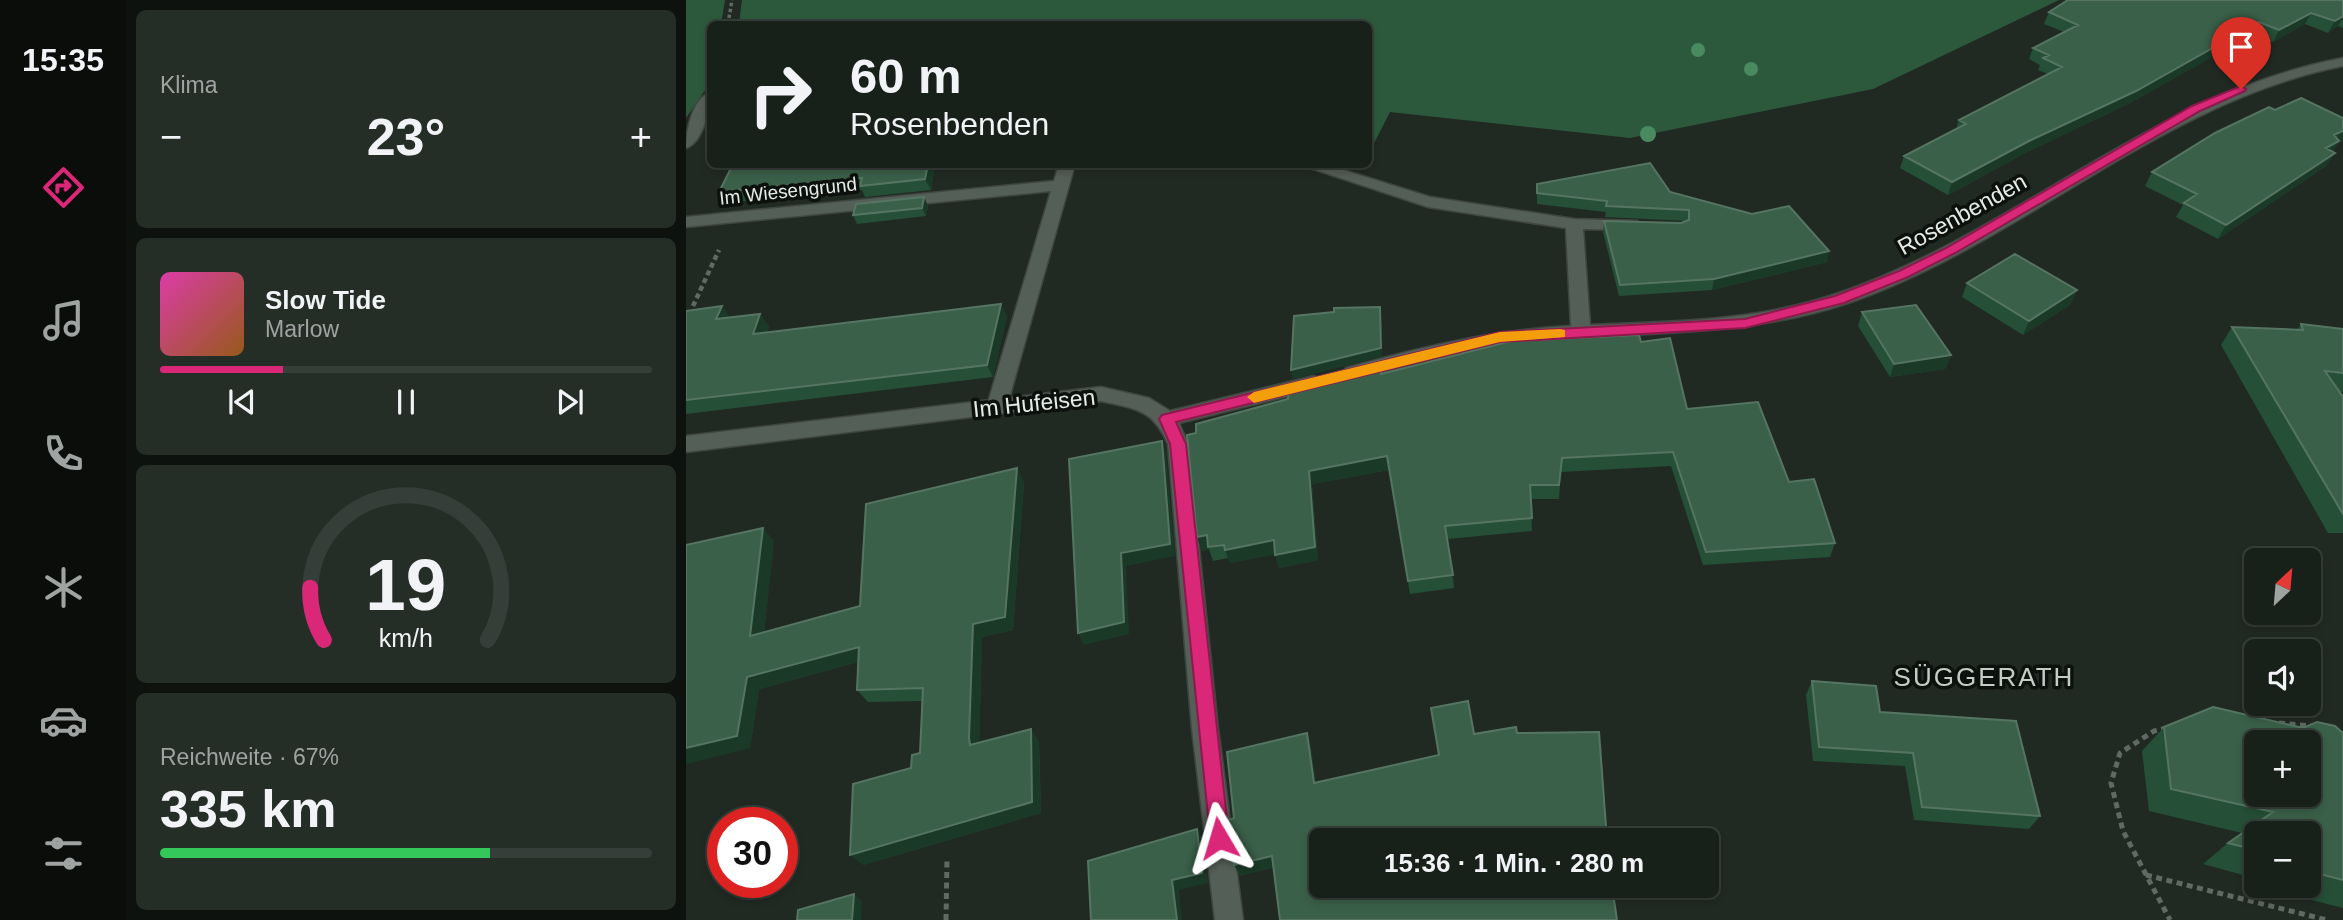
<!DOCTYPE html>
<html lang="de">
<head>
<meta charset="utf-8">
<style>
  body { margin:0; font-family:Arial,sans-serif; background:#252d27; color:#f1f3f6; height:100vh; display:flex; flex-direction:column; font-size:26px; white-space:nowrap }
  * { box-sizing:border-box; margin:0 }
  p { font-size:23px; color:#9fa3a2 }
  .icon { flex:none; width:38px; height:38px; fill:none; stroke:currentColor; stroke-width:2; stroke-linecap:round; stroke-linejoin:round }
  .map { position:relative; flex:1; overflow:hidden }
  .side { display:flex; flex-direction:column; gap:10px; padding:10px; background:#0d120e; width:560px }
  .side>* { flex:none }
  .top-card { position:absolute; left:21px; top:21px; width:665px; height:147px; border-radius:10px; box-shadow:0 4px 10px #0003,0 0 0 2px #363e39; background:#18201a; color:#f1f3f6; overflow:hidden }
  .needle { width:46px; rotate:26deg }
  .fabs { position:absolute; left:1558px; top:548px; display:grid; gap:14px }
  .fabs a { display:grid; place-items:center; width:77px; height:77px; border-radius:10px; background:#18201a; box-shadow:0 4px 10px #0003,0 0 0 2px #363e39; font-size:35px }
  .speed { position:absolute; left:21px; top:807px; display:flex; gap:14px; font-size:35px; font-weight:700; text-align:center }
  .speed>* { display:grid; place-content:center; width:91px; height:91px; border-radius:50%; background:#18201a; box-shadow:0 4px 10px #0003,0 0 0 2px #363e39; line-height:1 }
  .speed .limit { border:10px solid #d22; background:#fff; color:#111 }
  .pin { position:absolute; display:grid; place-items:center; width:60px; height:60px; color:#fff; margin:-72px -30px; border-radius:50% 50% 50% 0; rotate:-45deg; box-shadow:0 0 7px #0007 }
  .pin .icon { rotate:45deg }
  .me { position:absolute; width:77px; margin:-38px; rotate:353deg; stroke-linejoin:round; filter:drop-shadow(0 0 5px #0008) }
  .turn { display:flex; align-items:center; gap:24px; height:147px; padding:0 28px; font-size:32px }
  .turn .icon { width:91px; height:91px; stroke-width:2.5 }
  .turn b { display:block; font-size:49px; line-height:60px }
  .big { font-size:52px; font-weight:600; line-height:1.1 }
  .side .widget { flex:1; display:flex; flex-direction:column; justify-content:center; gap:10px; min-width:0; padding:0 24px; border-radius:10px; background:#252d27 }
  .side .dial { align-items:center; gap:0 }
  .dial svg { height:182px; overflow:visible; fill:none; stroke:#363e39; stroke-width:7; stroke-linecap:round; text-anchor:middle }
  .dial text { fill:#f1f3f6; stroke:none }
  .song { display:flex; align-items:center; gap:21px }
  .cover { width:84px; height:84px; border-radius:10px; background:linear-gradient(135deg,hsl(320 70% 55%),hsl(30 70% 35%)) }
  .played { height:7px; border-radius:4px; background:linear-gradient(90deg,#db2777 25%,#363e39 25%) }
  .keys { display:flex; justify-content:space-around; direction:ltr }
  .heat { display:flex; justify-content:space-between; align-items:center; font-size:38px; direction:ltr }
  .charge { height:10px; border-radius:5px; background:linear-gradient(90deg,#34c759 67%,#363e39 0) }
  .trip { position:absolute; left:623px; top:828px; width:410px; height:70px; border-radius:10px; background:#18201a; box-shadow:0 4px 10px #0003,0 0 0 2px #363e39; font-weight:600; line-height:70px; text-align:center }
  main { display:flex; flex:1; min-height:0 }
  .tabs { display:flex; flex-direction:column; width:126px; justify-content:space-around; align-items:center; background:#0a0d0a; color:#9fa3a2 }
  .tabs .icon { width:49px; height:49px }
  .tabs .on { color:#db2777 }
  .tabs b { font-size:32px; color:#f1f3f6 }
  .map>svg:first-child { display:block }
  .green { fill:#2c593c }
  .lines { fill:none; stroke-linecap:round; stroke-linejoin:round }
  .lane-casing { stroke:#3f4640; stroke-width:3 }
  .street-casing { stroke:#3f4640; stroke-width:3 }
  .path-far2 { stroke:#606963; stroke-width:3.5; stroke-dasharray:3.5 2.5; stroke-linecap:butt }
  .path-far1 { stroke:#606963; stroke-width:4.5; stroke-dasharray:5 3.5; stroke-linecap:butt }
  .path { stroke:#606963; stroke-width:5; stroke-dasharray:6 4.5; stroke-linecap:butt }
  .lane { fill:#545f57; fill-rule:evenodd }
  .street { fill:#545f57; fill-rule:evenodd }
  .tree { fill:#498a61 }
  .wall { fill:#254f36 }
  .shaded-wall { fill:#1b3927 }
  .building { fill:#3a6049; stroke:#557562; stroke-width:2; fill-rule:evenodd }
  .route { fill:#db2777; stroke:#8e194d; stroke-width:2 }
  .slow { fill:#f59e0b }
  .labels { text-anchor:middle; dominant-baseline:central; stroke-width:7; stroke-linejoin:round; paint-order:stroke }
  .far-street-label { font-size:19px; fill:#e5ebe6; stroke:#0d110e }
  .street-label { font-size:23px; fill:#e5ebe6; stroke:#0d110e }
  .quarter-label { font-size:26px; letter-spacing:2px; fill:#c2cec5; stroke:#0d110e }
</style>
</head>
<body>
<main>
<nav class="tabs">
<b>15:35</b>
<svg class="icon on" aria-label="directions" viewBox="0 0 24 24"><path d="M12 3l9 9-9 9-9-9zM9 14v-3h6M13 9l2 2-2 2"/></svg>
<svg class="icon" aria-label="music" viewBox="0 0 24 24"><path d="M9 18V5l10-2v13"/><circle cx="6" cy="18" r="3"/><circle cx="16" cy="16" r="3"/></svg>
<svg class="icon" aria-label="phone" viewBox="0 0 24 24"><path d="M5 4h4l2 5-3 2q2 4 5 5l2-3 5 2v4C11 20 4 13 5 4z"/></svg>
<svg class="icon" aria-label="climate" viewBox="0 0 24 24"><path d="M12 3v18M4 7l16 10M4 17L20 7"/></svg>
<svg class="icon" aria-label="car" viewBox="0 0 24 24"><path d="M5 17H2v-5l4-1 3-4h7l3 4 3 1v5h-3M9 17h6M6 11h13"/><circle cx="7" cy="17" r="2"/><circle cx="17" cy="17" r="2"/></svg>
<svg class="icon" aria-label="filters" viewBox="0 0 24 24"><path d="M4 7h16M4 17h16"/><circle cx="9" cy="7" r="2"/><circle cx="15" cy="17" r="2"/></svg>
</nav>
<section class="side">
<div class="widget"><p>Klima</p>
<div class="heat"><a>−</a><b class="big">23°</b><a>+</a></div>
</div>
<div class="widget">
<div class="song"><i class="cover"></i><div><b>Slow Tide</b><p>Marlow</p></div></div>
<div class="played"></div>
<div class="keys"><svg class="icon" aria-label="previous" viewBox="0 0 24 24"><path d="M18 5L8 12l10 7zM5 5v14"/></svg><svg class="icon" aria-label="pause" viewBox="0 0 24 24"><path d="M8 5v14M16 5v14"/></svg><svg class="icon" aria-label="next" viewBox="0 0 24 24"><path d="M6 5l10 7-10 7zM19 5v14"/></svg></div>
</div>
<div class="widget dial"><svg viewBox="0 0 100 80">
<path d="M14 69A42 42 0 1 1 86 69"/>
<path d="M14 69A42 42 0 0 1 8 46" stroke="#db2777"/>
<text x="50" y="56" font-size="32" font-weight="700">19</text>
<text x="50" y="72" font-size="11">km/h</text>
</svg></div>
<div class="widget"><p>Reichweite · 67%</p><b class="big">335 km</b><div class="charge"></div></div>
</section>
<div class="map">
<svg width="1657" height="920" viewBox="0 0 1657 920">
  <rect width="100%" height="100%" fill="#202a23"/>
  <path class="green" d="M0 0H39L35 24H24V83L0 118Z
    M56 0H1373L1187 89 944 138 704 112 683 153 682 24H53Z"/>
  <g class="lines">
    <g class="lane-casing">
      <path id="lane" d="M373 164H389L321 406 311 413 301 406 365 191 0 227V217L368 181Z"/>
    </g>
    <g class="street-casing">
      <path id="street" d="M1657 58V66C1473 102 1337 243 1162 303 1049 341 932 330 816 343 765 349 716 367 667 380L657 373 660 368C735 347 807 330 885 326L880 228 742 207 612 164H638L744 197 888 219 951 221 953 225 951 229 945 230 897 229 904 325C987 322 1071 321 1150 294 1330 233 1466 94 1657 58Z
        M24 93C25 107 17 143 0 148 0 132 6 98 24 93Z
        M628 376 638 383 635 388 493 423 502 444 532 729 557 920H529L506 729 482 444C467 409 450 409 415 401L0 452V436L415 387 463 398 484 411Z"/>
    </g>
    <path class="path-far2" d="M42 24 46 0"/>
    <path class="path-far1" d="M7 306 33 250"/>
    <path class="path" d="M1593 723 1626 726
      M1481 728 1468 731 1434 753 1425 783 1437 831 1484 920
      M1460 875 1641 920
      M260 920 261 858"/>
    <use href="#lane" class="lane"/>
    <use href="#street" class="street"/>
  </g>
  <g class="tree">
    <circle cx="1012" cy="50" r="7"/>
    <circle cx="1065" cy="69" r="7"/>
    <circle cx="962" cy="134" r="8"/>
  </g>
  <path class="wall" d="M1657 0V28L1652 26 1642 33 1619 24 1587 42 1567 34 1444 103 1339 153 1262 195 1214 168 1218 156 1270 129 1273 120 1362 74 1352 70 1354 65 1343 59 1347 48 1378 32 1358 24 1363 12Z
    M1589 110 1657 118V140L1652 143 1647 151 1649 153 1640 166 1532 239 1490 217 1497 205 1459 186 1466 172Z
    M249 164 245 190 179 197 176 190 40 203 33 192Z
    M851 184 984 192 1141 262 1026 290 933 296 917 232 918 221 995 223 1001 221 919 217 920 212 851 204Z
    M238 197 242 206 240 216 171 224 167 215Z
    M1281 283 1385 304 1337 335 1276 297Z
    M0 311 44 317 74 314 83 327 81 332 321 316 307 377 0 414Z
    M1176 312 1265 355 1259 369 1204 377 1172 326Z
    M1615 324 1657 329V393L1654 392 1657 397V533H1642L1535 345 1546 327 1611 330Z
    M955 342 1001 409 1103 482 1149 543 1144 557 1017 565 985 466 875 472 873 499H845L846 531 762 539 768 588 724 594 703 470 626 484 632 560 593 568 589 554 544 563 542 558 527 561 523 549 516 551 510 433 602 399 696 374Z
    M338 482 327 630 296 637 293 743 353 741 355 813 177 865 225 768 234 753 236 701 182 702 171 690 172 662 73 689 64 748 88 541 78 632 174 606Z
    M1126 681 1194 712 1354 816 1343 829 1228 820 1219 766 1127 761 1120 695Z
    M1478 727 1617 728 1657 733V908L1570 886H1622V833H1570V885L1568 878 1517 864 1542 843 1556 833 1463 811 1456 751Z"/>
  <path class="shaded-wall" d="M1625 13 1619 24 1587 42 1593 30Z
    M1657 16V19L1652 26 1642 33 1649 21Z
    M1573 22 1567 34 1444 103 1339 153 1262 195 1266 182 1343 141Z
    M1657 131V140L1652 143 1644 155 1631 162 1648 135Z
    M1649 153 1640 166 1532 239 1540 225Z
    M242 164H249L245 190 239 179Z
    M238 197 242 206 240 216 236 208Z
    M1143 251 1141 262 1026 290 1028 279Z
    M1391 290 1385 304 1337 335 1343 321Z
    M315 304 321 316 307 377 301 365Z
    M36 306 45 319H30Z
    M694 307 696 357 607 379 605 370Z
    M74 314 83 327 76 346 67 334Z
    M1265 355 1259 369 1204 377 1208 364Z
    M476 441 480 453 489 556 440 566 443 634 398 645 392 633Z
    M701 456 703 470 626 484 632 560 593 568 589 555 623 471Z
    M331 468 338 482 327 630 296 637 293 750 284 745 283 738 287 624Z
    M77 528 88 541 76 649 64 636Z
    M521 535 523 549 516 551 511 537Z
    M588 540 592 554 544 563 539 550Z
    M173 647 183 659 73 689 64 748 0 764V748L61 677Z
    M345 729 353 741 355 813 177 865 164 855Z
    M621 733 625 746 632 795 628 783Z
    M511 829 517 840 522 883 493 890 496 920H491L486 880Z
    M586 856 591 867 554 876 548 865Z
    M168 894 176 901 175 920H166Z"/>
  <path class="building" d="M1382 0H1657V16L1649 21 1625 13 1593 30 1573 22 1450 91 1343 141 1266 182 1218 156 1280 124 1273 120 1376 67 1357 58 1363 55 1347 48 1392 25 1363 12Z
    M1615 98 1657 118V131L1648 135 1653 141 1640 148 1649 153 1540 225 1498 203 1511 194 1466 172 1529 133 1583 107 1589 110Z
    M964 163 984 192 1066 214 1103 206 1143 251 1028 279 934 285 918 221 995 223 1003 220V210L920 206 921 201 851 193V184Z
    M47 164H242L239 179 174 186 176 178 33 192Z
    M238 197 236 208 167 215 170 204Z
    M1329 254 1391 290 1343 321 1281 283Z
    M315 304 301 365 0 400V311L36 306 30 319 74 314 67 334Z
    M1230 305 1265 355 1208 364 1176 312Z
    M694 307 695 348 605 370 608 316 648 312V308Z
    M1615 324 1657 329V373L1639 371 1657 397V514L1546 327 1617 330Z
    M953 335 955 342 984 338 1001 409 1072 402 1103 482 1128 479 1149 543 1020 552 987 452 876 458 873 485H844L846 518 759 526 767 575 722 581 701 456 623 471 629 547 589 555 588 540 539 550 538 545 522 547 521 535 511 537 501 435 510 433V424L602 399 603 384 694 361 695 374 825 341Z
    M476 441 484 544 435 553 438 622 392 633 383 459Z
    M331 468 319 617 287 624 283 738 284 745 345 729 346 802 164 855 167 784 225 768 226 755 234 753 237 688 171 690 173 647 61 677 51 736 0 748V545L77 528 64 636 174 606 180 504Z
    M1126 681 1190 686 1194 712 1330 721 1354 816 1236 807 1227 753 1133 747Z
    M782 701 788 734 830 727 831 733 913 732 921 840H635V886H926L931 920H594L586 856 548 865 543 820 548 818 541 752 621 733 628 783 753 755 745 708Z
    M1527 707 1617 728 1631 722 1649 726 1657 733V880L1622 871V833H1570V850L1542 843 1587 812 1485 789 1478 727ZM1570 742H1622V794H1570Z
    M511 829 516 873 486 880 491 920H405L402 861Z
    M168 894 166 920H111L112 910Z"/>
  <path class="route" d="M1555 86 1560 89 1559 91 1514 111 1269 253 1222 277 1158 303 1059 328 814 342 490 422 500 444 543 838 540 845 533 848 525 845 484 444 473 419 476 415 814 332 1059 319 1149 296 1213 271 1260 248 1506 106Z"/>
  <path class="slow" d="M874 329 879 330V337L814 342 568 403 561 397 568 392 814 332Z"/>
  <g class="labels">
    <g class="far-street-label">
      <text transform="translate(102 191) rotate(-6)">Im Wiesengrund</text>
    </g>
    <g class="street-label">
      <text transform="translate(1276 214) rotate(-29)">Rosenbenden</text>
      <text transform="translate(348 403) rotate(-6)">Im Hufeisen</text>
    </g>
    <g class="quarter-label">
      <text x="1298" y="677">SÜGGERATH</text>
    </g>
  </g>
</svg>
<div class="fabs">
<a><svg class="needle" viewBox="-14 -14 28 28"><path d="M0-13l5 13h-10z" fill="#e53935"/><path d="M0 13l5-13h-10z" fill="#9fa3a2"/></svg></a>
<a><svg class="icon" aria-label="sound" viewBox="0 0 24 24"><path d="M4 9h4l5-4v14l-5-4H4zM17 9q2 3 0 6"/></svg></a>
<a>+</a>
<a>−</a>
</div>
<div class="speed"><div class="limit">30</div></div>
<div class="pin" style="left:1555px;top:89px;background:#d93025"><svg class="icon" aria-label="arrive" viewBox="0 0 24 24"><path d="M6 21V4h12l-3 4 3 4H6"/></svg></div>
<svg class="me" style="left:533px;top:838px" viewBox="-20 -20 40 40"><path d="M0-17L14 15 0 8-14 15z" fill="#db2777" stroke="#fff" stroke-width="4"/></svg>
<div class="trip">15:36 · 1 Min. · 280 m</div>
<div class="top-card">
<div class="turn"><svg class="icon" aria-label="right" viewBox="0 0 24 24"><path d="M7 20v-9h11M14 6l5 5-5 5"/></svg><div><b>60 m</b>Rosenbenden</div></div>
</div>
</div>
</main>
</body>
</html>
